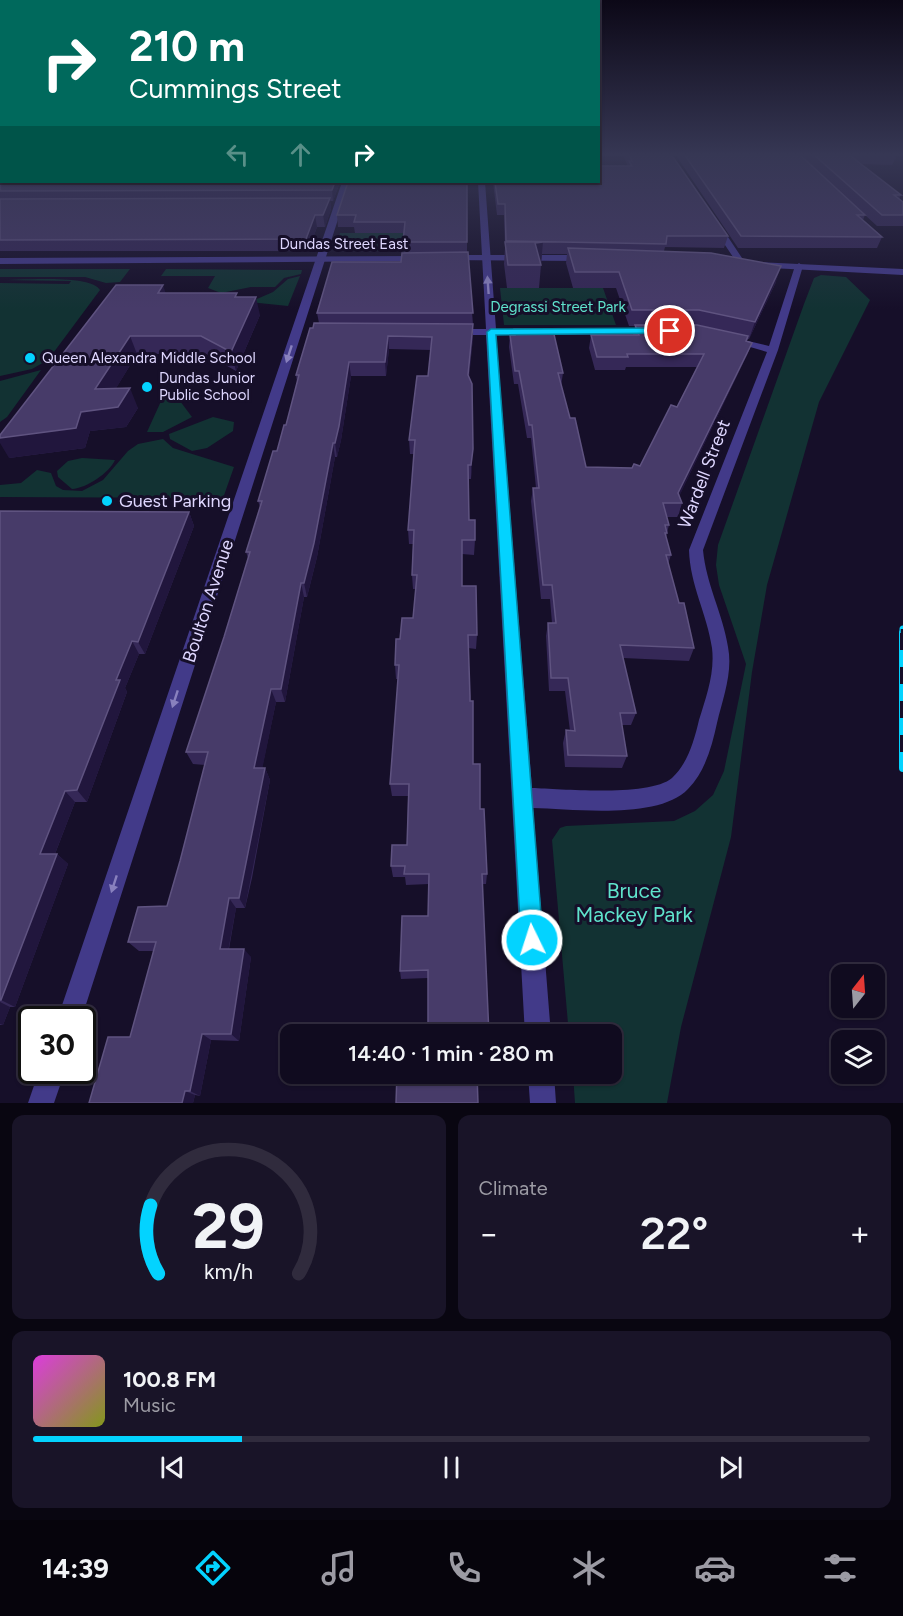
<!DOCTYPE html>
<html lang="en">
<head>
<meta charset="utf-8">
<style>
  body { margin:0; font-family:Figtree,sans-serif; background:#191428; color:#f1f3f6; height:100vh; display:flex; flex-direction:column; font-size:22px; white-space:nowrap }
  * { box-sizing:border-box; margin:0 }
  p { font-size:20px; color:#9c9ba4 }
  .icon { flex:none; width:33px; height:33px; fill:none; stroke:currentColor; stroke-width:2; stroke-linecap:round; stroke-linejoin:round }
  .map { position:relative; height:1103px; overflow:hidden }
  .panel { display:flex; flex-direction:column; gap:12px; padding:12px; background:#090611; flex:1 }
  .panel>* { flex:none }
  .banner { position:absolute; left:0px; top:0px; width:600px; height:183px; box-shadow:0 2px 4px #0004,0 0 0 2px #302b3d; background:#00695c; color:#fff; overflow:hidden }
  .needle { width:39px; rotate:17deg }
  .controls { position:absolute; left:831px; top:964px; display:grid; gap:12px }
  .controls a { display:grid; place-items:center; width:54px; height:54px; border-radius:12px; background:#100b1f; box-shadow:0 2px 4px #0004,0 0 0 2px #302b3d; font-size:30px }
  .speed { position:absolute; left:18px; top:1006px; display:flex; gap:12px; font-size:30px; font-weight:700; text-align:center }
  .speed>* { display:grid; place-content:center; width:78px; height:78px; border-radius:50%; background:#100b1f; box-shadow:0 2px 4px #0004,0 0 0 2px #302b3d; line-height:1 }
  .speed .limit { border:3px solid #111; border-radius:9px; background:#fff; color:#111 }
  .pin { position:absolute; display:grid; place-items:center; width:51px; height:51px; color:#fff; margin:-26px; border:3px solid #fff; border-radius:50%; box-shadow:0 2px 6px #0007 }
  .me { position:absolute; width:66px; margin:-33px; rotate:356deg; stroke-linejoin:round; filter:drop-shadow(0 0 4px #0008) }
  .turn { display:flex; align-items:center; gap:21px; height:126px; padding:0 30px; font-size:27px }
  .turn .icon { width:78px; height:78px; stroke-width:2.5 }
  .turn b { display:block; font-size:42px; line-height:51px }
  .lanes { display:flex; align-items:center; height:57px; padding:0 30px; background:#0003; justify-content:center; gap:30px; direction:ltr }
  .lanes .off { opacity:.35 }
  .big { font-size:45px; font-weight:600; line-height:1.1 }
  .panel .card { flex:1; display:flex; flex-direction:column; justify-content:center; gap:9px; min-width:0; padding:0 21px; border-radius:12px; background:#191428 }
  .panel .dial { align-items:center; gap:0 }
  .dial svg { height:156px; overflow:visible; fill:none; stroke:#302b3d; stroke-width:7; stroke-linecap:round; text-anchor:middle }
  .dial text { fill:#f1f3f6; stroke:none }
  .song { display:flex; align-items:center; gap:18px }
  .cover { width:72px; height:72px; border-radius:9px; background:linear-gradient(135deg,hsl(300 70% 55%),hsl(70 70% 35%)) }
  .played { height:6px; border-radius:3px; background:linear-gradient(90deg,#03d3ff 25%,#302b3d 25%) }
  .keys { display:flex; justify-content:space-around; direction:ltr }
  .heat { display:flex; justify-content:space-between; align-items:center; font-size:33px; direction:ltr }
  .panel .tiles { flex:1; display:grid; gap:12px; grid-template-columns:1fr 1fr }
  .card:last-child { grid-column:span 2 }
  .trip { position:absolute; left:280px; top:1024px; width:342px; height:60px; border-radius:12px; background:#100b1f; box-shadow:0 2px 4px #0004,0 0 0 2px #302b3d; font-weight:600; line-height:60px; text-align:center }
  .tab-bar { display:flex; height:96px; justify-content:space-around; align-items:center; background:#06040c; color:#9c9ba4 }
  .tab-bar .icon { width:42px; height:42px }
  .tab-bar .selected { color:#03d3ff }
  .tab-bar b { font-size:27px; color:#f1f3f6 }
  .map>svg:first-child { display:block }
  .green { fill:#123233 }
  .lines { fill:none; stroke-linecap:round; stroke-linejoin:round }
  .minor { fill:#423a89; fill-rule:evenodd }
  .tertiary { fill:#423a89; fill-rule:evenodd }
  .rail-far1-casing { stroke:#03d3ff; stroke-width:7 }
  .rail-casing { stroke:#03d3ff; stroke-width:8 }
  .rail-far1 { stroke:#160f29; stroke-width:4.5; stroke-dasharray:14; stroke-linecap:butt }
  .rail { stroke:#160f29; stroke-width:6; stroke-dasharray:17; stroke-linecap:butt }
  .wall { fill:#352857 }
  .shaded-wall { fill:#21163d }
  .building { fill:#473b69; stroke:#5f5380; stroke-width:1.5 }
  .oneway { fill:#8981be }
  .route { fill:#03d3ff; stroke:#0289a6; stroke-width:1.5 }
  .poi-dot { fill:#03d3ff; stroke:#160f29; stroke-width:2 }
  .labels { text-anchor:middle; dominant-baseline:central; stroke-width:6; stroke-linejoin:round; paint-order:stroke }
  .far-street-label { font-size:15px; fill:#dfd7ff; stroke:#160f29 }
  .far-park-label { font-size:15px; fill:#5fe3cc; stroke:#160f29 }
  .far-poi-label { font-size:15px; fill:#dfd7ff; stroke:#160f29; text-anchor:start }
  .street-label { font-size:18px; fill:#dfd7ff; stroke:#160f29 }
  .poi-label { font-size:18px; fill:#dfd7ff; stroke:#160f29; text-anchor:start }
  .near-park-label { font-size:21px; fill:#5fe3cc; stroke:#160f29 }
</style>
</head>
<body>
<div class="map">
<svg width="903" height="1103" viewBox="0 0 903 1103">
  <rect width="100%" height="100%" fill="#160f29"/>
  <path class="green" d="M340 233H405L404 251 340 250 336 247Z
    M0 269H130L120 282 106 283 85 277H0Z
    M166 269 302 270 301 274 284 278 275 287H251L221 293 208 288 215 276H161Z
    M821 275 846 277 870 300 819 402 767 585 752 672 731 837 681 1027 667 1103H575L573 1074H612V1035H569L552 840 560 828 566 826 674 821 695 811 713 795 724 771 746 664 719 585 716 565 718 545 804 304 814 278Z
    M300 276 288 306 250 302 273 292 288 279Z
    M0 280C19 280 92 274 100 290L48 360 32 369 0 376V283L69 284 71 281Z
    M500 288H603L616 325H504Z
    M41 370 7 417 0 422V381Z
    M162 399 180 401 192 417 163 432H147Z
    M213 417 234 422 233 431 207 448 192 451 170 439 169 434Z
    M163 439 173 448 234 467 222 501 214 498 0 497V485L21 483 37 470 51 473 56 486 63 490 82 491 103 480 128 451 138 444Z
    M82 458 115 460C109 473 87 488 72 489L58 477 57 471 68 461Z"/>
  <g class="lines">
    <path class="minor" d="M342 182H350L81 1020H57Z
      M478 182H485L496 329 654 328 659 331 654 334 496 335 532 788C562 789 650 797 672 778 688 763 694 741 699 720 706 697 715 673 712 648 707 614 690 585 689 550L767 352 726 340 731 337 769 346 795 266 799 263 803 266 778 350 703 550C706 584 723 614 728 647 733 672 723 698 717 723 712 746 705 772 688 789 659 820 573 809 533 808L551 1035H525L486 335H453L448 332 453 329H486Z
      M712 222H718L746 264 745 266H739L711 224Z
      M39 1071H65L54 1103H28Z
      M528 1074H554L556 1103H530Z"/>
    <path class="tertiary" d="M447 255H585L589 258 585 261 444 260V256Z
      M423 256V260L420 261 0 264V258Z
      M756 262 903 269V275L753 267V263Z"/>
    <g class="rail-far1-casing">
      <path id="rail-far1" d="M903 629V634"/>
    </g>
    <g class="rail-casing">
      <path id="rail" d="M903 633V768"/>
    </g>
    <use href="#rail-far1" class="rail-far1"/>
    <use href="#rail" class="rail"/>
  </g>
  <path class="wall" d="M0 154 2 182H340L333 201H330L331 209 325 227H317L308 251H0Z
    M622 154H671L728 236 724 248 665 247 664 251 776 282 749 339H748L747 342 752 343 747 355 679 496 682 503 678 517H667L669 525 666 537 671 555 668 564 679 603 694 648 689 661 623 658 636 713 631 725H622L627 756 622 768 565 767 563 743 566 730 570 731 565 691H549L546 636 548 623H552L550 599H541L531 501 533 488H536L531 438H527L518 384H514L509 347 510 335H514V329L563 373 561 386 570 418 586 467 632 468 640 466 677 407 697 367H626L625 370H595L589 348 591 335H633L635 326H629L616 288H573L566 263 567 254H542L539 288H507L504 264 505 247 504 215H497L493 182H598L628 166Z
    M675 154 897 155 892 165 861 164 901 195 899 199 903 202V226H877L865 215 863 220 882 237 877 248H738Z
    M467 182V252L473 324V337L469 377 472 463 471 479H469V520L475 540 474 555 462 554V586L477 635 476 649 468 648 470 696 473 764 480 809 487 874 486 884H482L428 1027V978L401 979 400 971 428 916 429 884 406 885 405 877H393L391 866 407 845 408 796H392L390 784 398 679H396L395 665 400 639 413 618 416 589H413L412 575 413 544H409L408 530 414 454H410L409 440 428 376 431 350 389 349 386 376H351L341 440 337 457H335L317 557 307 597H304L285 702H276L262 768H265L270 780 252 878 245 908H236L229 949 251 957 239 1041 211 1040 200 1096 195 1095 193 1103H89L130 1037 154 951H139L128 942 167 906 180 861 205 765 193 764 186 752 224 637 248 558 246 552 260 507 258 501 286 425 297 382 296 375 313 328 319 323 317 313 401 262 404 253V233H355L354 227H338L337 215Z
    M166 293 238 297 260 315 236 371 206 354H137L116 388 138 408 126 427 90 431 85 448 9 458Z
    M0 511 189 512 194 526 145 654H139L125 688 127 692 87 802H75L55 854H57L68 864 15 1007H10L3 1025H0Z"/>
  <path class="shaded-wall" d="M335 182H340L333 201 332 190Z
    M330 198 331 209 325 227 323 215Z
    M315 215 317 227 308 251 306 239Z
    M543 242 541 264 533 265 535 243Z
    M781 266 776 282 749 339 755 322Z
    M163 285 169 303 158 293Z
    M256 297 260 315 236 371 231 352Z
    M473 324V337L468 389V375Z
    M130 336 137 354 104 408 95 389Z
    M388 336 389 349 386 376 385 362Z
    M752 343 747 355 676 503 678 493Z
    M349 362 351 376 341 440 337 457 335 443Z
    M130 388 138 408 126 427 90 431 85 448 9 458 0 443V438L81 412Z
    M333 443 335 457 317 557 307 597 304 583Z
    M473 449 472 463 471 479V465Z
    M189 512 194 526 145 654 138 642Z
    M301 583 304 597 285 702 281 689Z
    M132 641 139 654 125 688 127 692 87 802 77 790 116 680Z
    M271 689 276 702 260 780 254 768Z
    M265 768 270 780 245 908 239 898Z
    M65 791 75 802 51 864 40 854Z
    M57 854 68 864 15 1007 1 1000Z
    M229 898 236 908 227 957 220 949Z
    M244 949 251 957 239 1041 231 1034Z
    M0 1002 10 1007 3 1025 0 1024Z
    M202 1034 211 1040 200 1096 190 1091Z
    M185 1091 195 1095 193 1103H182Z"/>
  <path class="building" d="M0 154H2V182H335L332 190 0 191Z
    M629 154H671L728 236H667L666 244 506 241 505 204H498L495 182H598V166H632L629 161H632Z
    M684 154H799L865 215H857L882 237 741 236Z
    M813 154H848L901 195H894L903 202V215H882Z
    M348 182H467V242H403L405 222H354L356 215H337Z
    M330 198 323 215H315L306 239 0 240V199Z
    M505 242H543L535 243 541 265H508Z
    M568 248 711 253 781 266 755 322 699 310H632L619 272H575Z
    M468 252 473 313H317L332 262H401L402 253Z
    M116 285H163L158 293H237L235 297H256L231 352 201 336H130L95 389 130 388 118 407 81 412 76 428 0 438V435Z
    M314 323 473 324 468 375 472 384 473 449 471 465H468L469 520H475V540H462V586H476L477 635H468L470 696V701H473V764H480V809H484L487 874H482L489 1035H382L383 1030 428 1027V970L400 971 402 916H428L429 874H404L405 866H391L392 845H407L409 784H390L399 665H395L396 639H400L402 618H413L417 575H412L414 530H408L415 440H409L417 376H428L432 337 388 336 385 362H349L339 426 335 443H333L314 543 304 583H301L281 689H271L254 768H265L239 898H229L220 949H244L231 1034H202L190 1091H185L182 1103H89L108 1037H130L156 942H128L138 907 167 906 180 861 208 752H186L224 637 250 552H246L262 501H258L273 451H277L284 425H286L299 375H296L310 328H313Z
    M635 325H697L748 336 746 341 752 343 678 493 682 503H663L669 525H665L667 533H665L671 555H666L679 603H684L694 648 620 645 636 713H620L627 756 568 755 566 730 575 731 568 678H551L548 623H556L552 585H543L533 488H539L532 425H529L519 371H515L510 335H515L514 329 553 330 563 373H558L570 418H575L586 467 632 468 634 464 640 466 671 405 677 407 704 354H627L628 357H597L591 335H639Z
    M0 511 189 512 138 642 132 641 116 680H120L77 790 65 791 40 854H57L1 1000H0Z
    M397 1074H477L478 1103H396Z"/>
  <defs><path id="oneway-solid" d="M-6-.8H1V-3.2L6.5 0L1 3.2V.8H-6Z" transform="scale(1.5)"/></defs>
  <g class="oneway">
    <use href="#oneway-solid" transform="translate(488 285) rotate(-94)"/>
    <use href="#oneway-solid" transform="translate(289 354) rotate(108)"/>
    <use href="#oneway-solid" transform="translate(175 699) rotate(108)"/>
    <use href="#oneway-solid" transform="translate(114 884) rotate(108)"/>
  </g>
  <linearGradient id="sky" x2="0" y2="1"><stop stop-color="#0c0817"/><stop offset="0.5" stop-color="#363754"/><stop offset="1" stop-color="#363754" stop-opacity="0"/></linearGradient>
  <rect width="903" height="309" fill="url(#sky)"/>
  <path class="route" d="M670 328 675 331 673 333 496 335 543 940 540 948 532 951 525 948 521 940 487 332 491 329Z"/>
  <g class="poi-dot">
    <circle cx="30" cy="358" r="6"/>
    <circle cx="147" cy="387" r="6"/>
    <circle cx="107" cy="501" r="6"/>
  </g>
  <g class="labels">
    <g class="far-street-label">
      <text x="344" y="244">Dundas Street East</text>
    </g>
    <g class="far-park-label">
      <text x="558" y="307">Degrassi Street Park</text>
    </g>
    <g class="far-poi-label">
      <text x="42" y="358">Queen Alexandra Middle School</text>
      <text x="159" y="378">Dundas Junior<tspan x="159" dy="17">Public School</tspan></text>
    </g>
    <g class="street-label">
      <text transform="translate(704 474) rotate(-69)">Wardell Street</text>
      <text transform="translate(208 601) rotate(-72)">Boulton Avenue</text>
    </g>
    <g class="poi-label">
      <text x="119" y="501">Guest Parking</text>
    </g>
    <g class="near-park-label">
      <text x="634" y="890">Bruce<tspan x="634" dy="24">Mackey Park</tspan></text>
    </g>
  </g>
</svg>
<div class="controls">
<a><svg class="needle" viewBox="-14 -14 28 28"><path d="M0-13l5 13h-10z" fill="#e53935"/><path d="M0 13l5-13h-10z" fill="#9c9ba4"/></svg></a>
<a><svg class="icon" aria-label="layers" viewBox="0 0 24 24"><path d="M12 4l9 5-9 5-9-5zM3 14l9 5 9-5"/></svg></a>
</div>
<div class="speed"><div class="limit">30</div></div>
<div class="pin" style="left:670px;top:331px;background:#d93025"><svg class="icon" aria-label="arrive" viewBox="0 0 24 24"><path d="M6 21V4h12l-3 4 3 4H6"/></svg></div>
<svg class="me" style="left:532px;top:940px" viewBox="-20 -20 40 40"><circle r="17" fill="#03d3ff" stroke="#fff" stroke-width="3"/><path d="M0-11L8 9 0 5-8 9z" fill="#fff"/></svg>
<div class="trip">14:40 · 1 min · 280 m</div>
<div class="banner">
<div class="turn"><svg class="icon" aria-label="right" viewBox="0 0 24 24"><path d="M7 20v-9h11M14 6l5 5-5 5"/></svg><div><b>210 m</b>Cummings Street</div></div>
<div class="lanes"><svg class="icon off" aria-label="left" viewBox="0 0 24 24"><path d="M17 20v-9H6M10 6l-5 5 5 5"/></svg><svg class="icon off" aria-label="ahead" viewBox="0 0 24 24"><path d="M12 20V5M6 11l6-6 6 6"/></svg><svg class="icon" aria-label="right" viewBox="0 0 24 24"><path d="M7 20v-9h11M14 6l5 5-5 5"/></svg></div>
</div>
</div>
<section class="panel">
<div class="tiles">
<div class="card dial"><svg viewBox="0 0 100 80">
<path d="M14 69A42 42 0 1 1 86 69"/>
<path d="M14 69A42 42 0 0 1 10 34" stroke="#03d3ff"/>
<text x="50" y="56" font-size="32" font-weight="700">29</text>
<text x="50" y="72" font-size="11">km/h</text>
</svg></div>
<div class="card"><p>Climate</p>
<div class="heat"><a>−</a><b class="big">22°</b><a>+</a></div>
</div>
<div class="card">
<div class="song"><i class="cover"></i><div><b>100.8 FM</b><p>Music</p></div></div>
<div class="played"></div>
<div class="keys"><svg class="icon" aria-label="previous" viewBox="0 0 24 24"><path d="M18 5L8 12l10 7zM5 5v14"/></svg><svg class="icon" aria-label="pause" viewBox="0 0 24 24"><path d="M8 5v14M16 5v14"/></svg><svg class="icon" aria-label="next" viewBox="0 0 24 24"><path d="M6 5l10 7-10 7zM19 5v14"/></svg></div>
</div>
</div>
</section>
<nav class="tab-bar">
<b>14:39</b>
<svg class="icon selected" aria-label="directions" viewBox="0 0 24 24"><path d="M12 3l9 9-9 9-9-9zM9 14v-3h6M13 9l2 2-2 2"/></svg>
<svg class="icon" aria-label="music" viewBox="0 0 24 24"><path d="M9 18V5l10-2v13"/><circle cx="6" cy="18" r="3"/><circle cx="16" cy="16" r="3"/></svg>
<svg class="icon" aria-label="phone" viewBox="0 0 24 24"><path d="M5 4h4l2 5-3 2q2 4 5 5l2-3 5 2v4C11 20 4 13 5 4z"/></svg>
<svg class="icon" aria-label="climate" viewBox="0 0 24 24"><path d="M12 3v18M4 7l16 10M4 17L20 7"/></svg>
<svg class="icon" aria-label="car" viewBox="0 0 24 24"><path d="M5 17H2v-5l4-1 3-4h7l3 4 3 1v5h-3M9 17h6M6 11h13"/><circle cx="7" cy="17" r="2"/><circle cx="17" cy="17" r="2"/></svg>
<svg class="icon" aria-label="filters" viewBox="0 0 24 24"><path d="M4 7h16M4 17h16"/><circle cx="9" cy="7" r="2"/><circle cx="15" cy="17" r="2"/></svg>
</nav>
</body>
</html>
